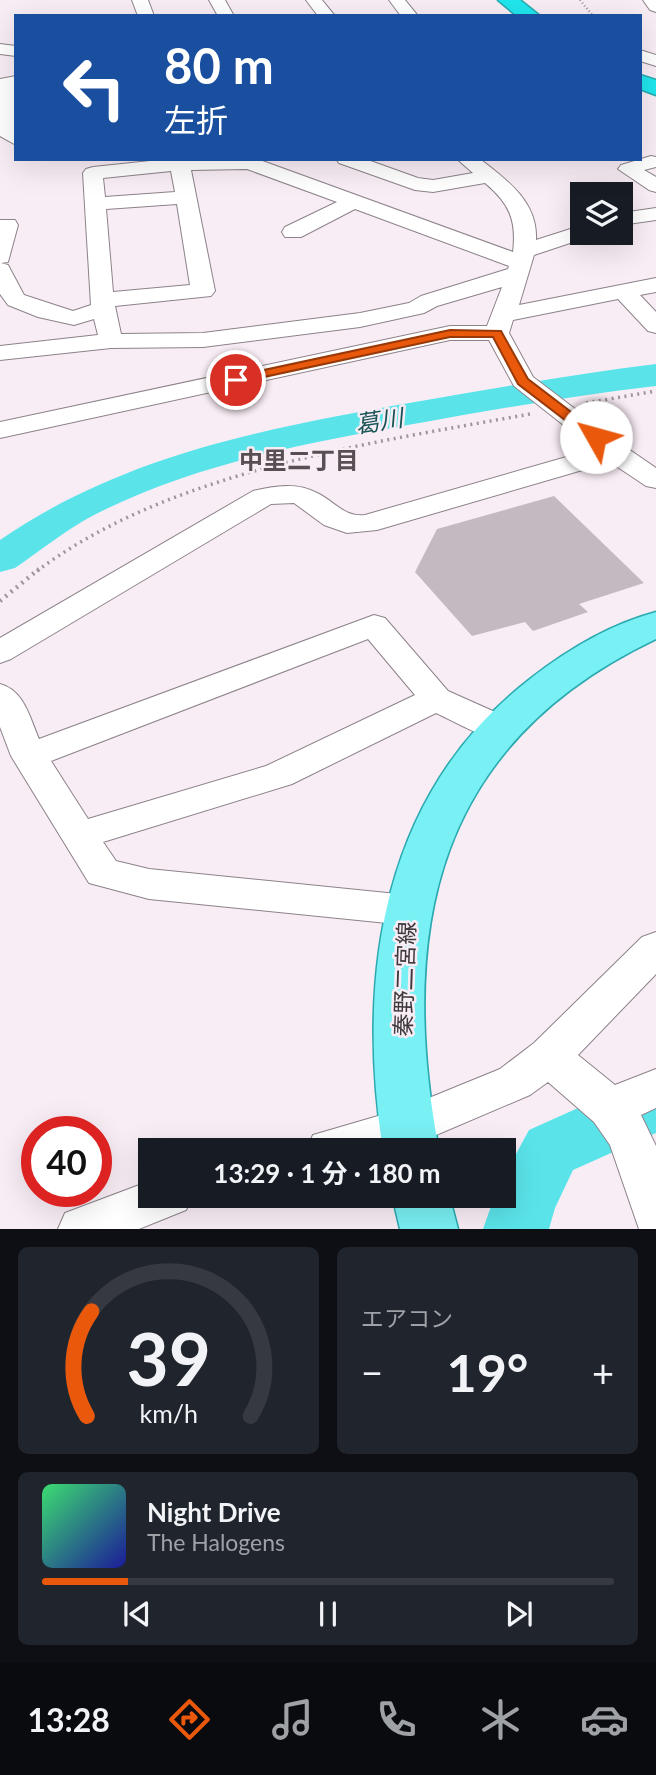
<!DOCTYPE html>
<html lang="ja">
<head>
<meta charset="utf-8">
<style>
  body { margin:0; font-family:Lato,"Noto Sans JP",sans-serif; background:#20242c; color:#f1f3f6; height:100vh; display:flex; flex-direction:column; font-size:26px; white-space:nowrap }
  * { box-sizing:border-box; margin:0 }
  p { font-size:23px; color:#9ea1a6 }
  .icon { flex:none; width:38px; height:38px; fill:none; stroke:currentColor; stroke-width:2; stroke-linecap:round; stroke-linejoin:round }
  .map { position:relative; height:1229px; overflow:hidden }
  .drawer { display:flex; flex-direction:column; gap:18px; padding:18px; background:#0d0f14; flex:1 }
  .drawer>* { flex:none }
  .guide { position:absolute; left:14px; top:14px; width:628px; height:147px; border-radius:0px; box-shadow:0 7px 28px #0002; background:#1a4fa0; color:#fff; overflow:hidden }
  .controls { position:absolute; left:570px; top:182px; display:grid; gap:14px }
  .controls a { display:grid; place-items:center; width:63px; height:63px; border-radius:0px; background:#171b24; box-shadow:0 7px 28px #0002; font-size:35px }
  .speed { position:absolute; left:21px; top:1116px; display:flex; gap:14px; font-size:35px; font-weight:700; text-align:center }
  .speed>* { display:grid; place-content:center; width:91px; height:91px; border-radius:50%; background:#171b24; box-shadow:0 7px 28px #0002; line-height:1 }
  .speed .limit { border:10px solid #d22; background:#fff; color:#111 }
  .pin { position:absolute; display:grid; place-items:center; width:60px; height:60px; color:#fff; margin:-30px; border:4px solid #fff; border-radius:50%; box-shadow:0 2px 7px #0007 }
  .me { position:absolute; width:77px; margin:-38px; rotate:308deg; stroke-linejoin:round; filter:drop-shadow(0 0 5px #0008) }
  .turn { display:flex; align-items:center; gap:24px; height:147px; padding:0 35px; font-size:32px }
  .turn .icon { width:91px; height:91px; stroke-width:2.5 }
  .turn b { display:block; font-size:49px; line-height:60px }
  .big { font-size:52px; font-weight:700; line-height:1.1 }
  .drawer .tile { flex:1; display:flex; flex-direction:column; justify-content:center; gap:10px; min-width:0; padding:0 24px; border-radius:10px; background:#20242c }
  .drawer .dial { align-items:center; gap:0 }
  .dial svg { height:182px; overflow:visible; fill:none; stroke:#363941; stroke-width:7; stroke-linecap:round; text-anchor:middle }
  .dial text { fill:#f1f3f6; stroke:none }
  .song { display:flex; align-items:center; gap:21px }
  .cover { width:84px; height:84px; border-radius:10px; background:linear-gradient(135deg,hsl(140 70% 55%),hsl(240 70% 35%)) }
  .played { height:7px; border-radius:4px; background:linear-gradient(90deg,#ea580c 15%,#363941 15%) }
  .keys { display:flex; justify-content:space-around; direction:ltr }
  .heat { display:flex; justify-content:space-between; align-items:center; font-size:38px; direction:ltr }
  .drawer .tiles { flex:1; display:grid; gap:18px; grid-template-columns:1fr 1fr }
  .tile:last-child { grid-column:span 2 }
  .trip { position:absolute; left:138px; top:1138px; width:378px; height:70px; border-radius:0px; background:#171b24; box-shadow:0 7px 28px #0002; font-weight:700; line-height:70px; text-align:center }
  .tabs { display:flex; height:112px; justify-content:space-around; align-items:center; background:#090b0e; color:#9ea1a6 }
  .tabs .icon { width:49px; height:49px }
  .tabs .active { color:#ea580c }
  .tabs b { font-size:32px; color:#f1f3f6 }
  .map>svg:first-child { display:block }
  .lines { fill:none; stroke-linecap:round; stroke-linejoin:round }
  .river { fill:#5ae4ea; fill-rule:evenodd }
  .building { fill:#c4b9c0 }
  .minor-casing { stroke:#8c8289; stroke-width:2 }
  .major-casing { stroke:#2aa9af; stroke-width:3 }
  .highway-casing { stroke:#2aa9af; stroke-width:3 }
  .path-far2 { stroke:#9d959a; stroke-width:2.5; stroke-dasharray:1 2.5; stroke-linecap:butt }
  .path-far1 { stroke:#9d959a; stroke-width:3.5; stroke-dasharray:2 4.5; stroke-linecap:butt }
  .path { stroke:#9d959a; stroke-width:4.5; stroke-dasharray:2 5; stroke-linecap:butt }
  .minor { fill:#fff; fill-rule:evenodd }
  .major { fill:#79f0f4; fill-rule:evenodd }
  .highway { fill:#20e6ed; fill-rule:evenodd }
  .route { fill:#ea580c; stroke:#983908; stroke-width:2 }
  .labels { text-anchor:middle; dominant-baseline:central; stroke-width:5; stroke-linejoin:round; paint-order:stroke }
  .street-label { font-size:23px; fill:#3e393c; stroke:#f9edf5 }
  .water-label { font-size:24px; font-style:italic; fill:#175355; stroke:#f9edf5 }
  .neighbourhood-label { font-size:24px; font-weight:bold; fill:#584f55; stroke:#f9edf5 }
</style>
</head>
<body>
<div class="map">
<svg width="656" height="1229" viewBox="0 0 656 1229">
  <rect width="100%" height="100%" fill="#f9edf5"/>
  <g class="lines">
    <path class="river" d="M656 364V386C579 395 502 408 425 422 312 442 198 462 94 515 66 530 41 550 15 568L0 572V540C125 454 268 428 415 402 495 388 575 374 656 364Z
      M656 1073V1133L573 1170 555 1208 549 1229H483L495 1195H504V1176L529 1130Z"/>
  </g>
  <path class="building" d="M554 496 644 583 579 604 588 612 533 631 525 622 472 636 415 572 437 529Z"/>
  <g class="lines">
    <g class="minor-casing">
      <path id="minor" d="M132 0H148L154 16H138Z
        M209 0H225L234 16H218Z
        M306 0H322L335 16H318Z
        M389 0H405L418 16H401Z
        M643 0H656V12L650 10Z
        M0 44 16 46V56L0 54Z
        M640 50 656 55V66L640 61Z
        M16 76V145L0 136V79Z
        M651 156 656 157V167L644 170 656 177V192L649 190 618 169 621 165Z
        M169 159H257L513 252C517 220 509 203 485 183L433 192 415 190 339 163 336 159H365L418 178 433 180 473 173 457 159H480C507 180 538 202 536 240L583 225V233H593L591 236 534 255 519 305 656 278V292L640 295 656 312V333L648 331 618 299 513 320 509 333 533 377 624 446 656 468V488L646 486 610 462 377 530 347 533 324 525 294 503 271 504 11 659 0 663V638L253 491C274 486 297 482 317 493 336 502 343 517 365 515L594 449 514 386 489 340H450L0 438V422L450 326H487L502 287 437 306 424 313 360 327 203 347 111 348 0 360V346L98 335 94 319 74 325 38 317 8 305 0 294V220H15L18 225 8 262 1 263 8 265 24 295 73 311 91 305 83 173 86 169 93 167ZM247 169 337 202 285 227 282 232 285 237H301L355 209 509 266 508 269 421 296 409 303 360 313 203 333 121 334 115 306 211 296 215 291 191 170ZM171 171 175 192 105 197 103 178ZM177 204 190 285 113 292 106 209Z
        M656 208V220L621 225V213Z
        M374 615 385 618 448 691 513 720 518 728 513 736C488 744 459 723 436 713L292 784 103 842 116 861 149 869 407 895 421 899 427 910 421 921 407 925 149 899 89 883 11 756 0 727V684C24 690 30 718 39 739ZM368 639 415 695 266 766 88 819 51 761Z
        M656 932V974L578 1055 615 1085 656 1069V1108L641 1115 656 1146V1229H639L610 1145 594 1122 548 1082 530 1095 401 1150H306L313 1135 402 1109 500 1069 534 1043 642 937Z
        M150 1181V1195H193L186 1210 139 1229H58L65 1213Z"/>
    </g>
    <g class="major-casing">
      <path id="major" d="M656 612V639C437 743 397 926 439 1150H383C356 974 382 793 530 679 567 650 611 624 656 612Z
        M392 1195H449L458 1229H400Z"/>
    </g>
    <g class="highway-casing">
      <path id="highway" d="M498 0H520L540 16H517Z
        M640 75 656 80V95L640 89Z"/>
    </g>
    <path class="path-far2" d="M580 0 593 16"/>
    <path class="path-far1" d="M586 403 656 391
      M37 571C170 471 370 443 530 414"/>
    <path class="path" d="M0 601 39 569"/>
    <use href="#minor" class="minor"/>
    <use href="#major" class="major"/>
    <use href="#highway" class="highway"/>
  </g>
  <path class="route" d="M450 330 501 331 528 379 600 434V440H591L518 384 493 337H450L236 383 230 380 236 376Z"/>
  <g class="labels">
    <g class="street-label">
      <text transform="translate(404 979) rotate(-88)">秦野二宮線</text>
    </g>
    <g class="water-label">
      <text transform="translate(379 420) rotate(-9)">葛川</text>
    </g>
    <g class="neighbourhood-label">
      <text x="299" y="459">中里二丁目</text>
    </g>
  </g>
</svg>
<div class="controls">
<a><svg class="icon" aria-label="layers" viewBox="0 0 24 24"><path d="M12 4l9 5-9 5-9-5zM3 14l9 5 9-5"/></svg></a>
</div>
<div class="speed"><div class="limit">40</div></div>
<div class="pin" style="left:236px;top:380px;background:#d93025"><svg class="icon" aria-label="arrive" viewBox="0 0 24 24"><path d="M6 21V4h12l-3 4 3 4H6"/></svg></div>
<svg class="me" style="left:596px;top:437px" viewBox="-20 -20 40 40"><circle r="19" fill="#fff"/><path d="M0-13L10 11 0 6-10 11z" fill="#ea580c"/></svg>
<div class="trip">13:29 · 1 分 · 180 m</div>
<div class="guide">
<div class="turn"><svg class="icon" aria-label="left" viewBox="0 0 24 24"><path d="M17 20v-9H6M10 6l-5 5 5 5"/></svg><div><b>80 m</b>左折</div></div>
</div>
</div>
<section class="drawer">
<div class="tiles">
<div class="tile dial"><svg viewBox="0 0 100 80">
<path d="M14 69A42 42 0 1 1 86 69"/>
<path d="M14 69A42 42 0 0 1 16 23" stroke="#ea580c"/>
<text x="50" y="56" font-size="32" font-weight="700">39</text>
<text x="50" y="72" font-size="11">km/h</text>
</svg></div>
<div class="tile"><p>エアコン</p>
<div class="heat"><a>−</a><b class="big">19°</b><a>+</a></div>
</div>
<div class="tile">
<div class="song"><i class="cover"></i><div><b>Night Drive</b><p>The Halogens</p></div></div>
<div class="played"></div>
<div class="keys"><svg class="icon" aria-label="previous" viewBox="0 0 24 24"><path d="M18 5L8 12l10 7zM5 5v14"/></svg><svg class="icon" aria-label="pause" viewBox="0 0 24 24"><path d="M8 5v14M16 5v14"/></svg><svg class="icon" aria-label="next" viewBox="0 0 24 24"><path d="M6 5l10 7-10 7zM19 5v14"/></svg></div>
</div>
</div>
</section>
<nav class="tabs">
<b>13:28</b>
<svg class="icon active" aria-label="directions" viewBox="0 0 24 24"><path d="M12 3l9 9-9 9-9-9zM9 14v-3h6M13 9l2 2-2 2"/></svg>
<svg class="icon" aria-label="music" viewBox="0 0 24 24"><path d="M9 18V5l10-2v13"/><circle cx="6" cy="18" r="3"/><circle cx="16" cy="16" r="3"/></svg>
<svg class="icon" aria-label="phone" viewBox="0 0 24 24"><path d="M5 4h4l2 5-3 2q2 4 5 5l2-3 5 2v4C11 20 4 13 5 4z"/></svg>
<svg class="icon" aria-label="climate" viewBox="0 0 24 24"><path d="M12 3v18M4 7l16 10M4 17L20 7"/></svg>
<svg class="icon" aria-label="car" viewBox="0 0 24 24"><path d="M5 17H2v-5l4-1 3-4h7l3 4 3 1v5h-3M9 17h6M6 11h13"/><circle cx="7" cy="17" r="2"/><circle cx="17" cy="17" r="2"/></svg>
</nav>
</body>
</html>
